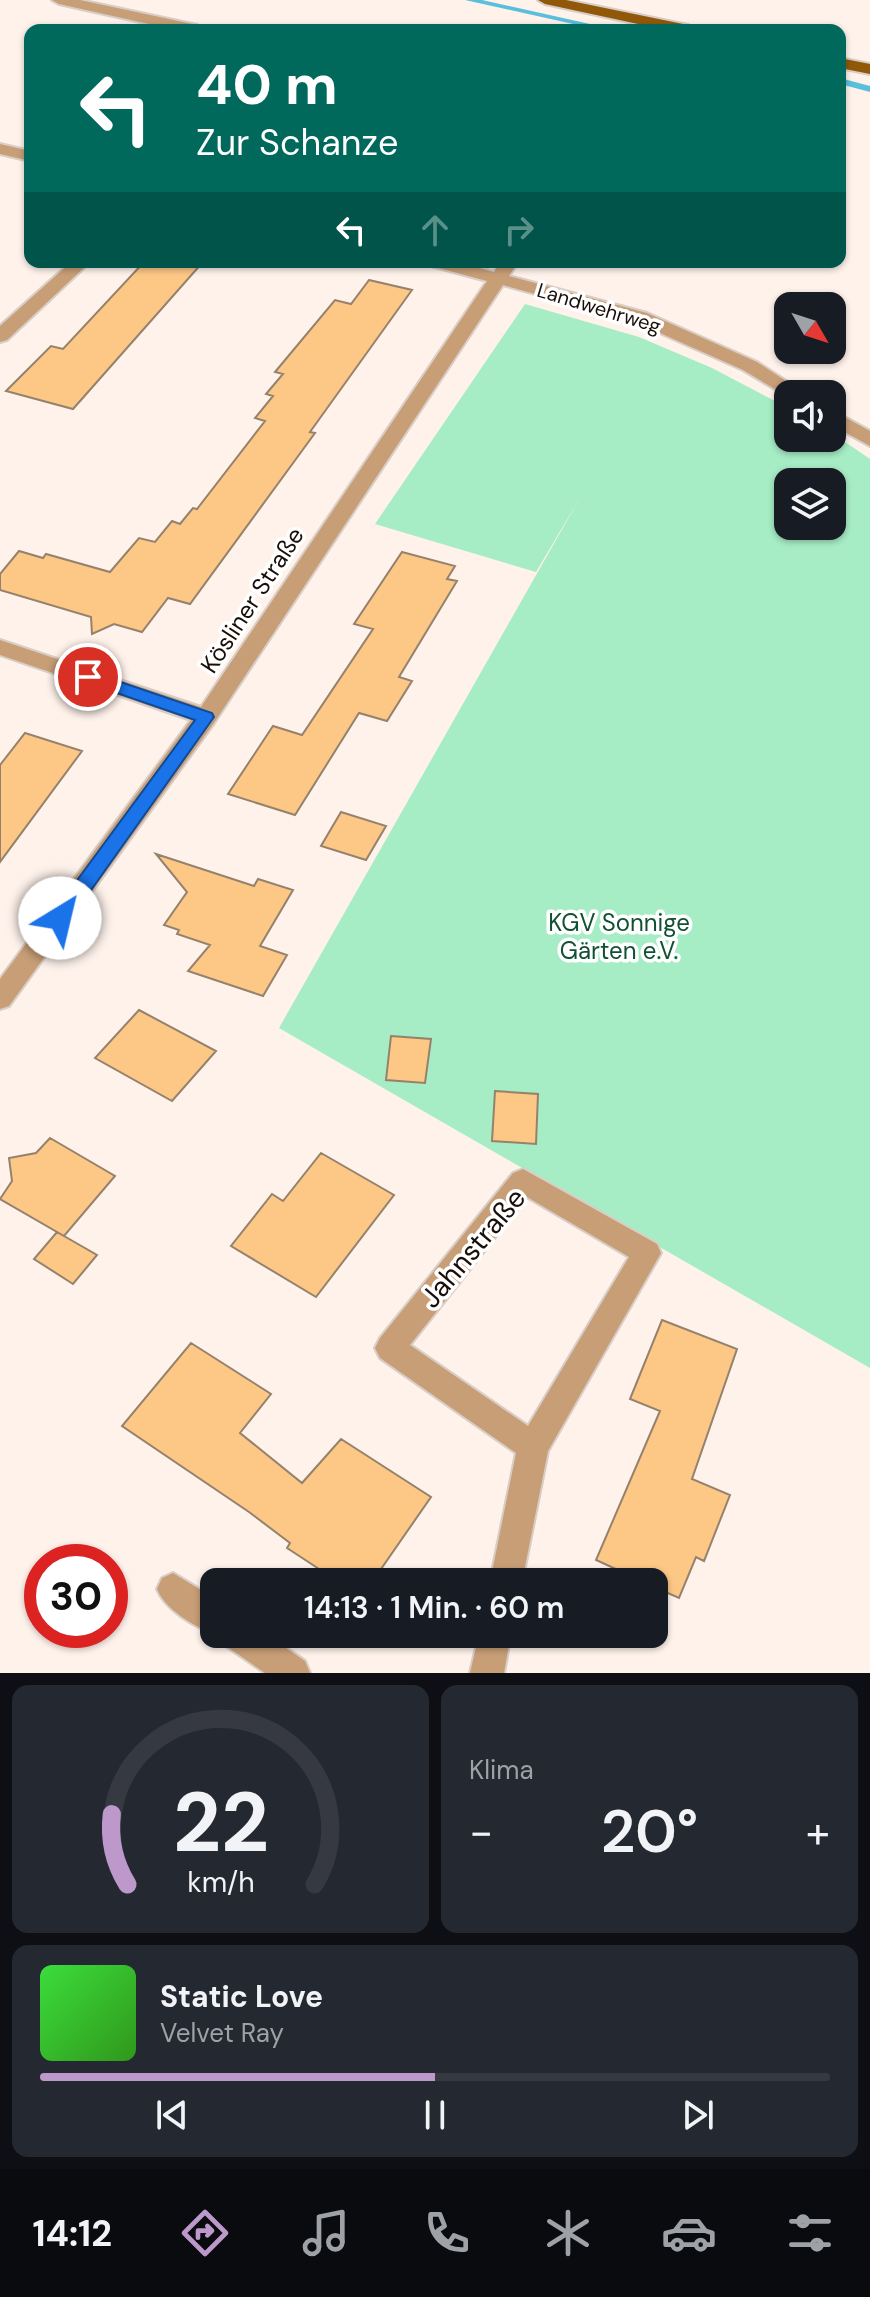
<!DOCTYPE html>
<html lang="de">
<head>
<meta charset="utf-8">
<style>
  body { margin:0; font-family:"DM Sans",sans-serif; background:#242831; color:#f1f3f6; height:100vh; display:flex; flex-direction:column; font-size:30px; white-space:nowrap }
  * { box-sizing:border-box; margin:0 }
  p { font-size:26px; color:#9ea1a6 }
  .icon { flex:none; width:44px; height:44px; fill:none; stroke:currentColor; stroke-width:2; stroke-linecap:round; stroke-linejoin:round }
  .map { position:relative; height:1673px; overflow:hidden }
  .side { display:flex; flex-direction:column; gap:12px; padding:12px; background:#0d0f14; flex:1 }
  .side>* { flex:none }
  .top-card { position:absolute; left:24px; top:24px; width:822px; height:244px; border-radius:16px; box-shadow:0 2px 6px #0004; background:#00695c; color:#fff; overflow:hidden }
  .needle { width:52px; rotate:129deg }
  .tools { position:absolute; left:774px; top:292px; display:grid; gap:16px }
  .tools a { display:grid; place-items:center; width:72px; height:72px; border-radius:16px; background:#171b24; box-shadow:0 2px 6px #0004; font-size:40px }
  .speed { position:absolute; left:24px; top:1544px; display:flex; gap:16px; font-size:40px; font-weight:700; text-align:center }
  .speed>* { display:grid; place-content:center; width:104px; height:104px; border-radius:50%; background:#171b24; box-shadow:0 2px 6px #0004; line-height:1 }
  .speed .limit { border:12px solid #d22; background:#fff; color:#111 }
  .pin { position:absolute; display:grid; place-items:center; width:68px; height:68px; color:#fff; margin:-34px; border:4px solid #fff; border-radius:50%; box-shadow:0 2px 8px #0007 }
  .me { position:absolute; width:88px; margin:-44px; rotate:36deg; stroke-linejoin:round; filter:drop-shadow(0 0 6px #0008) }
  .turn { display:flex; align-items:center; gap:28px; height:168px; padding:0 40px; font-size:36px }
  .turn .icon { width:104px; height:104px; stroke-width:2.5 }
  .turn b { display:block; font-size:56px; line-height:68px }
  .lanes { display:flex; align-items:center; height:76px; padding:0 40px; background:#0003; justify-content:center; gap:40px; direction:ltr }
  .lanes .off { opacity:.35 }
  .big { font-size:60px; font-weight:600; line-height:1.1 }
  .side .card { flex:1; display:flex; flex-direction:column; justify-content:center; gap:12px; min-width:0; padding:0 28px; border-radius:16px; background:#242831 }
  .side .dial { align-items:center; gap:0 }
  .dial svg { height:208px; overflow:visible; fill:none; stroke:#363941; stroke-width:7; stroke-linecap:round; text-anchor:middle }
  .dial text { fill:#f1f3f6; stroke:none }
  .song { display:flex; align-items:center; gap:24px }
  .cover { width:96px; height:96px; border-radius:12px; background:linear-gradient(135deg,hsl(120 70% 55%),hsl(110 70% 35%)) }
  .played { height:8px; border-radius:4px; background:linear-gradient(90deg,#bc98cb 50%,#363941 50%) }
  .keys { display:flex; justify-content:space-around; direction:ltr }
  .heat { display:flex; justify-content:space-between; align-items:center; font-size:44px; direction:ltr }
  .side .tiles { flex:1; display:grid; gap:12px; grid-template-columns:1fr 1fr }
  .card:last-child { grid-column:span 2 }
  .trip { position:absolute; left:200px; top:1568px; width:468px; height:80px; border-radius:16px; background:#171b24; box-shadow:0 2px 6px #0004; font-weight:600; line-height:80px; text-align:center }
  .menu { display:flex; height:128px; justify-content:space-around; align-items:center; background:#090b0e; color:#9ea1a6 }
  .menu .icon { width:56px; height:56px }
  .menu .active { color:#bc98cb }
  .menu b { font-size:36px; color:#f1f3f6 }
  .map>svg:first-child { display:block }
  .green { fill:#a6ecc4; fill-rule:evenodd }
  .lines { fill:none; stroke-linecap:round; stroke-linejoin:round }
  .stream { fill:#5abfdc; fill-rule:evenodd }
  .building { fill:#fdc786; stroke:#95826c; stroke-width:2 }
  .minor-casing { stroke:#d9cec7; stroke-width:4 }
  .major-casing { stroke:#d9cec7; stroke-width:4 }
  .minor { fill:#c79e76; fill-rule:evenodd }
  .major { fill:#91580a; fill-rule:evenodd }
  .route { fill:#1a73e8; stroke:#114b97; stroke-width:2 }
  .labels { text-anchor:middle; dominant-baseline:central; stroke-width:7; stroke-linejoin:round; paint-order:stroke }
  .far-street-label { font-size:20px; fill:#190f0a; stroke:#fff }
  .street-label { font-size:24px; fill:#190f0a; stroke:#fff }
  .park-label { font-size:24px; fill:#125033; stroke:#fff }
  .near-street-label { font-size:28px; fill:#190f0a; stroke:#fff }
</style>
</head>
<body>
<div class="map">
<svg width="870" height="1673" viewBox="0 0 870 1673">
  <rect width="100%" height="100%" fill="#fef2eb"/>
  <path class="green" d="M525 304 639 337 712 368 788 408V438H832V433L870 459V1368L279 1028 581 496 536 572 375 524ZM788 482H832V526H788Z"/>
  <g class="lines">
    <path class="stream" d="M465 0H482L617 30H600Z
      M840 78 870 86V92L840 84Z"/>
  </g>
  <path class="building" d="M144 262H203L73 409 6 391 51 346 63 349Z
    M369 280 412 290 310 432 315 433 190 604 168 598 142 632 114 624 92 634 91 617 0 590V574L19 551 43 558 46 554 110 572 139 538 155 542 172 521 180 524 193 508 197 509 265 421 255 418 273 396 266 394 283 374 275 372 335 300 351 304Z
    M402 552 455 566 447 579 457 581 399 677 412 681 387 721 359 713 295 815 228 794 273 726 302 735 373 629 354 624Z
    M25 733 82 751 0 862V765Z
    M341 812 386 826 366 860 321 846Z
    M156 854 254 886 258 879 293 890 260 946 287 955 263 996 188 971 210 945 177 934 179 930 164 925 187 892Z
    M139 1010 216 1051 172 1101 95 1058Z
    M391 1036 431 1039 425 1083 386 1080Z
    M495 1091 538 1094 536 1144 492 1141Z
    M50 1138 115 1176 64 1236 0 1199 12 1181 9 1158 36 1153Z
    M321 1153 394 1195 316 1297 231 1246 272 1194 283 1201Z
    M57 1232 97 1255 73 1284 34 1259Z
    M662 1320 737 1349 692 1479 730 1495 704 1561 696 1557 679 1598 654 1587V1582H644L596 1560 660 1411 630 1399Z
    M191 1343 271 1394 240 1433 302 1483 341 1439 431 1497 372 1582H339L287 1548 290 1543 249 1512 122 1426Z"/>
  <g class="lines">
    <g class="minor-casing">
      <path id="minor" d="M52 0H80L197 25 205 30H176L59 4Z
        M0 144 30 151V161L0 154Z
        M71 262H90L7 340 0 342V326Z
        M428 262H457L494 272 500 262H518L509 276 647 313 757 362 806 394H788V397L743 370 633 321 503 285 214 723 9 1006 0 1009V979L191 720 0 655V640L201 707 487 281 431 266Z
        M832 410 870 431V446L832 425Z
        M523 1169 657 1244 661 1253 548 1451 522 1582H490L516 1453 380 1358 375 1348 380 1338 513 1173ZM527 1197 629 1257 528 1426 410 1345Z
        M173 1573 214 1598 215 1634C194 1627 165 1609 157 1589L162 1578Z
        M222 1634H266L305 1661 310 1673H265L226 1646Z
        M479 1634H511L504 1673H470Z"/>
    </g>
    <g class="major-casing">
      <path id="major" d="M538 0H566L688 25 696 30H666L545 4Z
        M840 58 870 64V74L840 68Z"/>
    </g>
    <use href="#minor" class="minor"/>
    <use href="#major" class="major"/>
  </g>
  <path class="route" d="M88 671 212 713 214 717 67 924 60 926 51 918 53 913 195 720 82 681 80 677Z"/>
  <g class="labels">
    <g class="far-street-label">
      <text transform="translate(599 308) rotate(17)">Landwehrweg</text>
    </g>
    <g class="street-label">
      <text transform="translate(252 600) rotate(-57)">Kösliner Straße</text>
    </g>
    <g class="park-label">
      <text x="619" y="922">KGV Sonnige<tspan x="619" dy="28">Gärten e.V.</tspan></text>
    </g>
    <g class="near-street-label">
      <text transform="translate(473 1248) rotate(-50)">Jahnstraße</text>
    </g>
  </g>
</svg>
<div class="tools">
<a><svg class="needle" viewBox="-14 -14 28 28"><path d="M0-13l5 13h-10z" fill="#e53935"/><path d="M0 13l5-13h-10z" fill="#9ea1a6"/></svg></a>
<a><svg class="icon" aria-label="sound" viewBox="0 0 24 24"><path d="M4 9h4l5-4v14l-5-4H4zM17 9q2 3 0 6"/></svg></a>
<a><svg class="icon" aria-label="layers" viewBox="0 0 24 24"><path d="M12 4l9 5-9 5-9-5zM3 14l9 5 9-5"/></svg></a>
</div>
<div class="speed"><div class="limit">30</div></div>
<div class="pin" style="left:88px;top:677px;background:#d93025"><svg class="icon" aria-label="arrive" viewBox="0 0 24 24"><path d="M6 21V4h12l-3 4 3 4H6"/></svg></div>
<svg class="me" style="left:60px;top:918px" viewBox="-20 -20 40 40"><circle r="19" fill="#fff"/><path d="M0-13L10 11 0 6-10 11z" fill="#1a73e8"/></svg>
<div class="trip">14:13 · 1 Min. · 60 m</div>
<div class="top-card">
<div class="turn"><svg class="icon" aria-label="left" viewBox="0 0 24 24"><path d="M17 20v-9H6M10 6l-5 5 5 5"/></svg><div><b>40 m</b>Zur Schanze</div></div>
<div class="lanes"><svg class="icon" aria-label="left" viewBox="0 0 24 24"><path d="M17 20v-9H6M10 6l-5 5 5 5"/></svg><svg class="icon off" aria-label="ahead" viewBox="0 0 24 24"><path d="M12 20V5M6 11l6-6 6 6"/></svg><svg class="icon off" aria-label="right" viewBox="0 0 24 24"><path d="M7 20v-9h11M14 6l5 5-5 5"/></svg></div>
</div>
</div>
<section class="side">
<div class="tiles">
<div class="card dial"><svg viewBox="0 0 100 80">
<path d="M14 69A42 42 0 1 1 86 69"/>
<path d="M14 69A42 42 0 0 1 8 42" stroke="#bc98cb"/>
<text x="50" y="56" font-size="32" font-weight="700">22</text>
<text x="50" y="72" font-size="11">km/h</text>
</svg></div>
<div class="card"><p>Klima</p>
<div class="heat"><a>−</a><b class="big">20°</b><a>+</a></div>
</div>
<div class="card">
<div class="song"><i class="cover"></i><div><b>Static Love</b><p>Velvet Ray</p></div></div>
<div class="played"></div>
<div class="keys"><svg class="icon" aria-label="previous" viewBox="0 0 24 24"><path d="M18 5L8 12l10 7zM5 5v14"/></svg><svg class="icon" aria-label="pause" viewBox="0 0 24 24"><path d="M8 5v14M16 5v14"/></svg><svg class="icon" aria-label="next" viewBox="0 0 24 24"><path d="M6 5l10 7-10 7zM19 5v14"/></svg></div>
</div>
</div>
</section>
<nav class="menu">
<b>14:12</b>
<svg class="icon active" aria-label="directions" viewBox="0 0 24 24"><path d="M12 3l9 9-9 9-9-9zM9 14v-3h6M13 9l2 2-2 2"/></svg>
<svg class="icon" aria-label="music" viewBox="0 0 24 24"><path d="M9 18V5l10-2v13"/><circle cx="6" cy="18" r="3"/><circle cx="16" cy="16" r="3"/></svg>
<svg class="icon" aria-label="phone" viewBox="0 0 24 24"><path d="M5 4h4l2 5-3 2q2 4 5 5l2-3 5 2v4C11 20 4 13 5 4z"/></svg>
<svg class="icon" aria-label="climate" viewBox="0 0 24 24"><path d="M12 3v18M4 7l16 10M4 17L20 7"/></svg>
<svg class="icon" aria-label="car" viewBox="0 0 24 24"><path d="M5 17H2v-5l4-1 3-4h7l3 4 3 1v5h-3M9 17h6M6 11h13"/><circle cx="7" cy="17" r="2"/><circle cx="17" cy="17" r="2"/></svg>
<svg class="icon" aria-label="filters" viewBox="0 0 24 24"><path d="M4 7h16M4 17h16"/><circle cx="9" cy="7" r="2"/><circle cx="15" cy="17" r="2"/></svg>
</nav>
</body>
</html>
